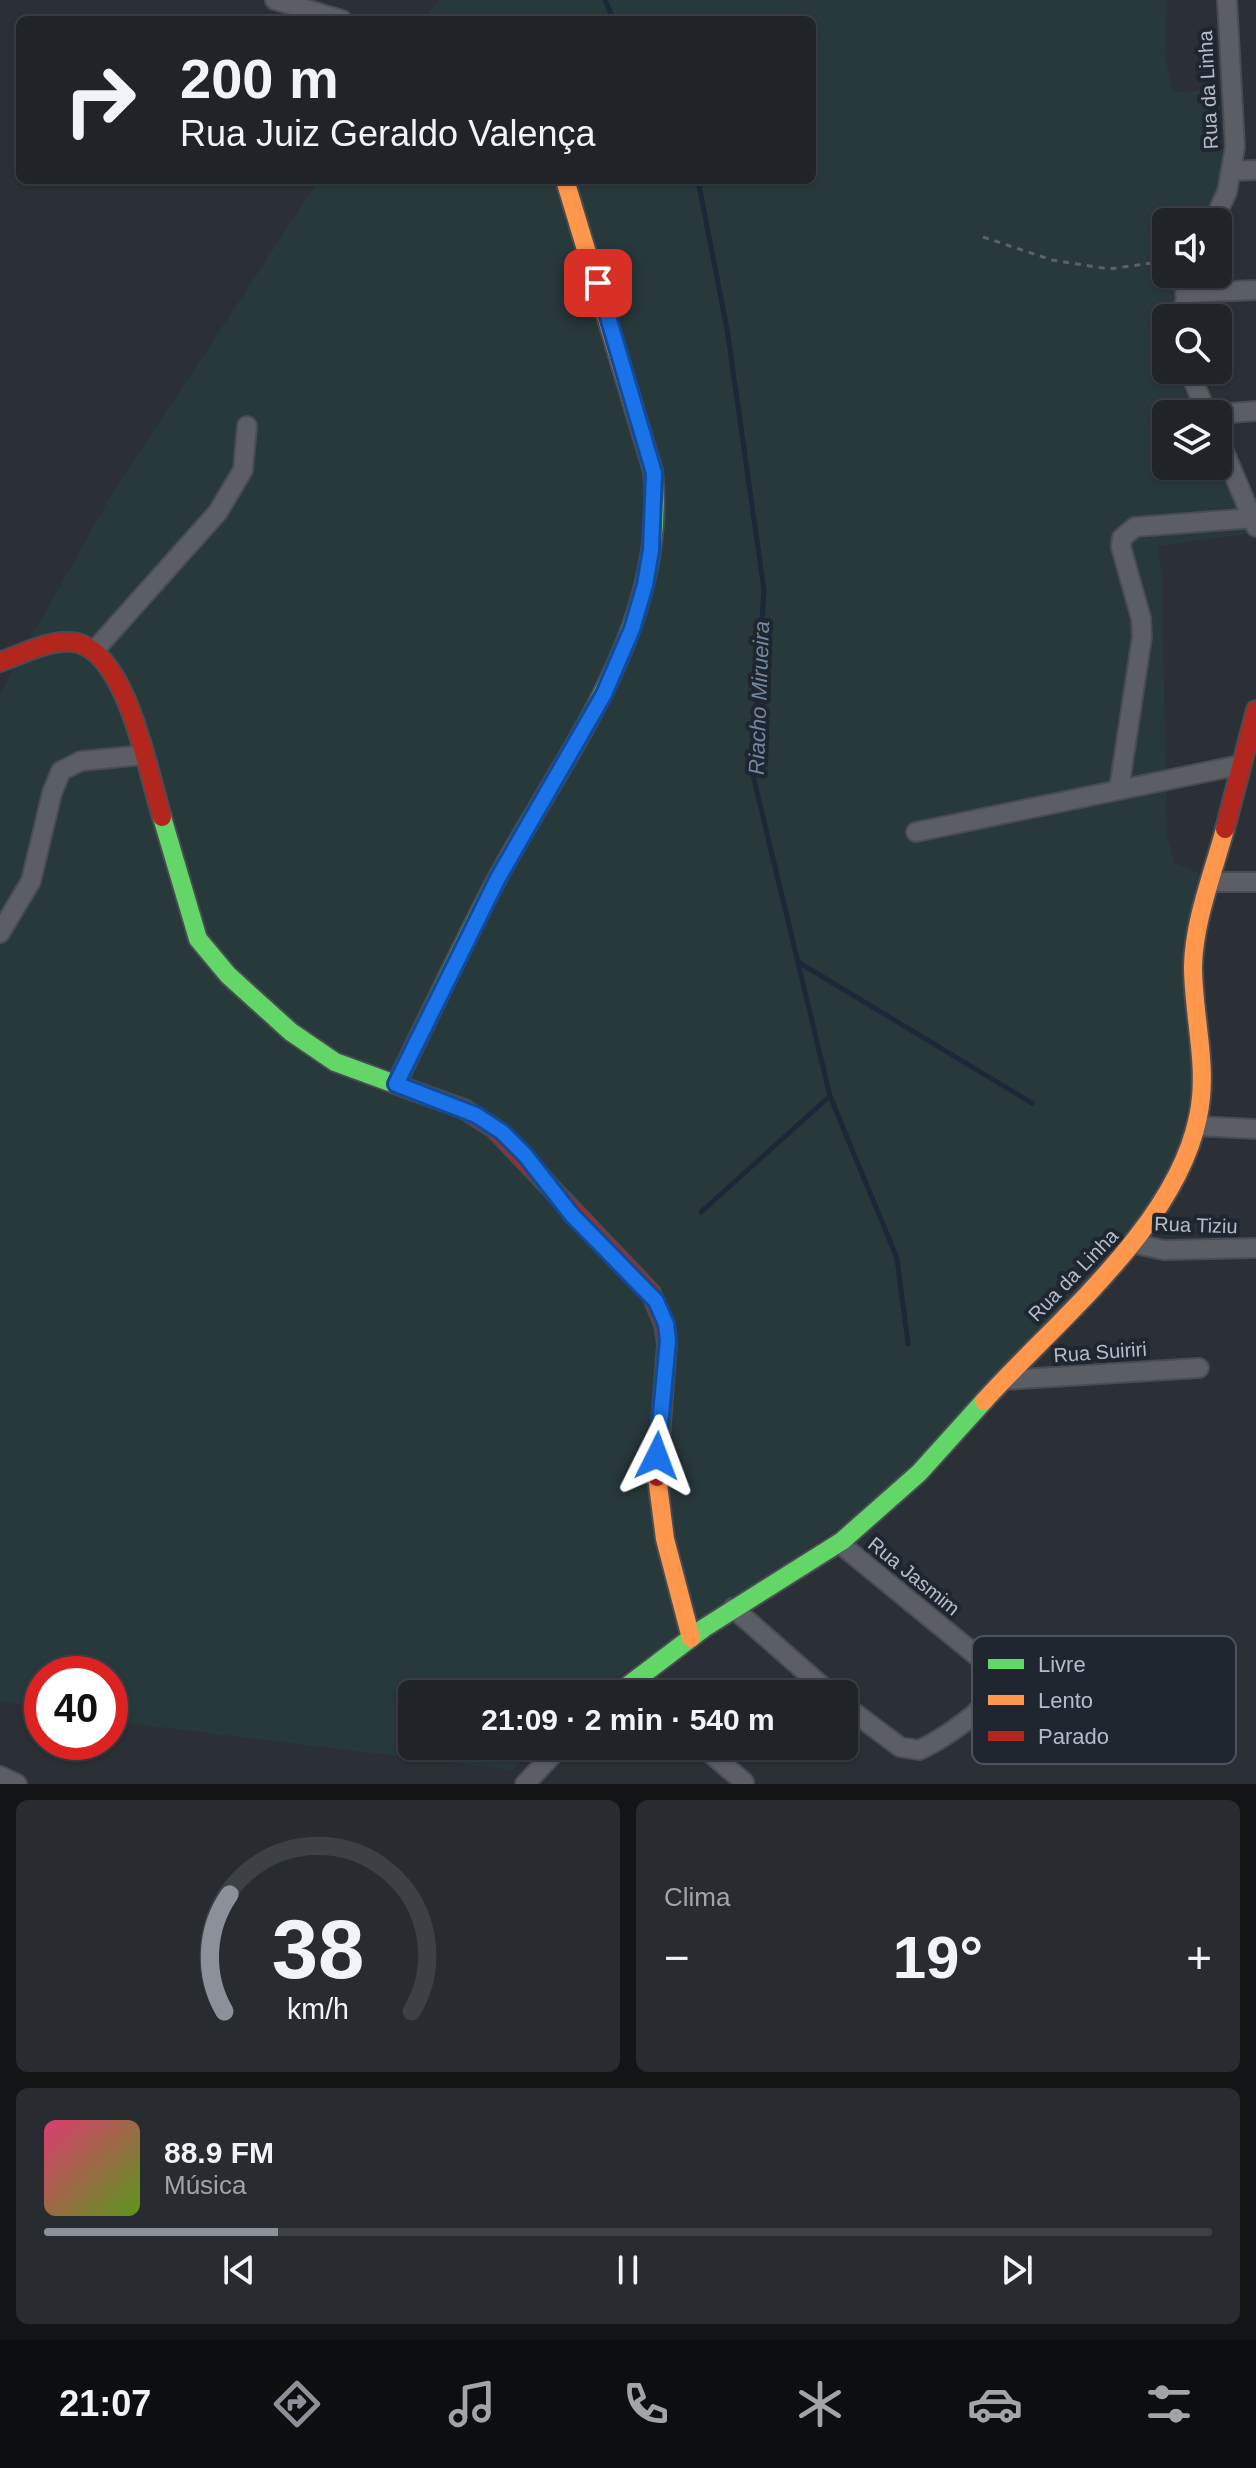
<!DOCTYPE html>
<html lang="pt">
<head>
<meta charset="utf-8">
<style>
  body { margin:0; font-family:Arial,sans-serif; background:#282c30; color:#f1f3f6; height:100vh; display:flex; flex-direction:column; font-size:30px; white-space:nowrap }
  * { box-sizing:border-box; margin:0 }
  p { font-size:26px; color:#a2a4a8 }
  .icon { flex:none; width:44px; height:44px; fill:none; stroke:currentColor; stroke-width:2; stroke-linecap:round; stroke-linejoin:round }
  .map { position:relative; height:1784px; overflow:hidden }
  .sheet { display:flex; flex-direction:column; gap:16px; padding:16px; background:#121416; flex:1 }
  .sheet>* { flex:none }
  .banner { position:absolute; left:16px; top:16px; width:800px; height:168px; border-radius:12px; box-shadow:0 2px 6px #0004,0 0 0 2px #3d4145; background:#202428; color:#f1f3f6; overflow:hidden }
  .controls { position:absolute; left:1152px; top:208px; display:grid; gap:16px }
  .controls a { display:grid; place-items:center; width:80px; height:80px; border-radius:12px; background:#202428; box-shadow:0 2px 6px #0004,0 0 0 2px #3d4145; font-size:40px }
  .speed { position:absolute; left:24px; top:1656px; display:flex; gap:16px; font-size:40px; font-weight:700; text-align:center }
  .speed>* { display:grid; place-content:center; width:104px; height:104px; border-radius:50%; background:#202428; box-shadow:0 2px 6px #0004,0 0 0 2px #3d4145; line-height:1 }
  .speed .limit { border:12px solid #d22; background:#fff; color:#111 }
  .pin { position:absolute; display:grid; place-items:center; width:68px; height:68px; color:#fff; margin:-34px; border-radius:16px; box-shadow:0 4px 12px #0006 }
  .me { position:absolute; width:88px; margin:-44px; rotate:3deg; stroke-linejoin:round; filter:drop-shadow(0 0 6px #0008) }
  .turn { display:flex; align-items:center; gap:28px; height:168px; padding:0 32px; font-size:36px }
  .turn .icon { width:104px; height:104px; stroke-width:2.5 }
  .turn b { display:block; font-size:56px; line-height:68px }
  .big { font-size:60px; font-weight:700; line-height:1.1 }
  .sheet .card { flex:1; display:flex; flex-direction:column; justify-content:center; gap:12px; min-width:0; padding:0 28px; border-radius:12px; background:#282c30 }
  .sheet .dial { align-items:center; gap:0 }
  .dial svg { height:208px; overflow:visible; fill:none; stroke:#3d4145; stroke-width:7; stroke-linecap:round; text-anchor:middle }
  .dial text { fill:#f1f3f6; stroke:none }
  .song { display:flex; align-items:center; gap:24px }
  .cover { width:96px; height:96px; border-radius:12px; background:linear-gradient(135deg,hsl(340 70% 55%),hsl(90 70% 35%)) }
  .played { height:8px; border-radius:4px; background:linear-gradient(90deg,#8c9099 20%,#3d4145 20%) }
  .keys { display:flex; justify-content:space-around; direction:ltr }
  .heat { display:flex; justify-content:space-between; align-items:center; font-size:44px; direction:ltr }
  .sheet .tiles { flex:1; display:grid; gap:16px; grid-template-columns:1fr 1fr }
  .card:last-child { grid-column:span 2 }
  .trip { position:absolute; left:398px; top:1680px; width:460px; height:80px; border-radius:12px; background:#202428; box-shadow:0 2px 6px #0004,0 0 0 2px #3d4145; font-weight:700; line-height:80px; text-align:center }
  .menu { display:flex; height:128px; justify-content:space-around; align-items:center; background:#0d0e10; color:#a2a4a8 }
  .menu .icon { width:56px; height:56px }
  .menu .selected { color:#8c9099 }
  .menu b { font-size:36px; color:#f1f3f6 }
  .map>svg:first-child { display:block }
  .green { fill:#28393b }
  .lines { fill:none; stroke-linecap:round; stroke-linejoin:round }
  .stream { stroke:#1c2838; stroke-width:5 }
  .street-casing { stroke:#494c53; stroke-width:22 }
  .fast-casing { stroke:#494c53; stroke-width:22 }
  .slow-casing { stroke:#494c53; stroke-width:22 }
  .jam-casing { stroke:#494c53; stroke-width:22 }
  .path { stroke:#5d6266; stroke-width:3; stroke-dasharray:6 6; stroke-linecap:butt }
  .street { stroke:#5b5e64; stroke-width:18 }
  .fast { stroke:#63d668; stroke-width:18 }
  .slow { stroke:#ff974d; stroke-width:18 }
  .jam { stroke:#b3261e; stroke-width:18 }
  .route-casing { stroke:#114b97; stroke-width:20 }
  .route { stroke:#1a73e8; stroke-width:14 }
  .labels { text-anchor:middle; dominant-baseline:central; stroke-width:8; stroke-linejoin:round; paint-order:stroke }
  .street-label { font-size:20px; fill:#b6bcc7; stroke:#1f2630 }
  .water-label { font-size:22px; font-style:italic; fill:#7287a2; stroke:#1f2630 }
  .key { fill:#1f2630; stroke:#4c535d; stroke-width:2 }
  .key-label { font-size:22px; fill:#b6bcc7 }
</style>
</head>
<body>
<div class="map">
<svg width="1256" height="1784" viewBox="0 0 1256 1784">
  <rect width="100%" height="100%" fill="#2b3036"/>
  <path class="green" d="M438 0H1167L1165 54 1172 92 1217 90C1223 139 1227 175 1209 222H1166V274H1189L1176 318H1166V370H1180L1182 386 1195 414H1166V466H1218V463L1250 533 1158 546 1162 580 1167 837 1175 864 1203 874 1196 1067 1179 1149 1126 1243 886 1496 617 1677 598 1694H412V1746H539L513 1770 110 1721V1674H42V1709L0 1701V693L113 492 319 180H812V20H425Z"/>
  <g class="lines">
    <path class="stream" d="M605 0 614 20
      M698 180 727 329 764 590 752 771 830 1096 897 1258 908 1344
      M798 962 1032 1103
      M701 1212 830 1096"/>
    <g class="street-casing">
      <path id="street" d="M275 0 342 20
        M1232 171 1256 170
        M1213 222 1227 192 1235 147 1227 0
        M1185 293 1256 290
        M1181 318 1192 274
        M1189 370 1207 414
        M1218 414 1256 411
        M1218 437 1256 527
        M94 651 218 512 243 470 247 426
        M1119 789 1142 637 1141 618 1121 547 1122 538 1135 527 1253 518
        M916 832 1240 765
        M1211 882H1256
        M0 933 31 881 52 793 61 771 81 761 143 755
        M1196 1126 1256 1129
        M1135 1244 1164 1250 1256 1248
        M1004 1380 1199 1368
        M839 1543 982 1660C987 1666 993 1673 995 1681 998 1705 938 1742 919 1750L900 1747 844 1705
        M733 1608 831 1694
        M702 1746 744 1782
        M0 1776 17 1784
        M525 1784 561 1746"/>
    </g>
    <g class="fast-casing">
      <path id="fast" d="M162 817 198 939 228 975 291 1032 335 1062 414 1091
        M396 1084C430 1015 462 945 498 877 567 750 669 624 653 471
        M617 1694 704 1628 842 1541 919 1473 984 1401"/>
    </g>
    <g class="slow-casing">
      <path id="slow" d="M565 180 653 471
        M984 1401C1056 1321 1176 1226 1198 1117 1209 1067 1193 1017 1193 966 1194 921 1213 873 1225 829
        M657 1477 665 1539 691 1638"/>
    </g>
    <g class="jam-casing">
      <path id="jam" d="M0 662C22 654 54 637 78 643 128 657 148 773 162 817
        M1225 829 1256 710
        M414 1091 464 1109 494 1128 651 1293 664 1324 667 1344 657 1477"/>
    </g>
    <path class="path" d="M983 237 1052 260 1109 269 1166 261"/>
    <use href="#street" class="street"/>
    <use href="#fast" class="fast"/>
    <use href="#slow" class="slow"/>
    <use href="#jam" class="jam"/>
  </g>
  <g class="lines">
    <g class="route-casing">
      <path id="route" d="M598 283 654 473 651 550 645 585 632 629 604 694 498 878 396 1084 476 1115 502 1132 525 1155 572 1215 656 1301 666 1324 668 1341 657 1456"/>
    </g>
    <use href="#route" class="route"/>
  </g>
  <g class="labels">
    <g class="street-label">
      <text transform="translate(1208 90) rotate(-93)">Rua da Linha</text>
      <text transform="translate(1196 1225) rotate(2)">Rua Tiziu</text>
      <text transform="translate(1073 1275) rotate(-46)">Rua da Linha</text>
      <text transform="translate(1100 1352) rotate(-4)">Rua Suiriri</text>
      <text transform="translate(914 1576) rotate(39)">Rua Jasmim</text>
    </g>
    <g class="water-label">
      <text transform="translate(759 698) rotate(-88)">Riacho Mirueira</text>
    </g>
  </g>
  <rect x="972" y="1636" width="264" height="128" rx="12" class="key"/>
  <rect x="988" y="1659" width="36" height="10" fill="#63d668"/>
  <rect x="988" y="1695" width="36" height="10" fill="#ff974d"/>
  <rect x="988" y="1731" width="36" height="10" fill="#b3261e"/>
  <g class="key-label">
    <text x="1038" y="1672">Livre</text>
    <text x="1038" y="1708">Lento</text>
    <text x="1038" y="1744">Parado</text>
  </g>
</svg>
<div class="controls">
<a><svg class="icon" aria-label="sound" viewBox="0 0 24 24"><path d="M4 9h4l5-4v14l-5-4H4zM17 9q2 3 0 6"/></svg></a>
<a><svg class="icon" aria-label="search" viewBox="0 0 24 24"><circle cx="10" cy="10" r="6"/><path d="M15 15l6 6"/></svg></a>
<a><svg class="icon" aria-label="layers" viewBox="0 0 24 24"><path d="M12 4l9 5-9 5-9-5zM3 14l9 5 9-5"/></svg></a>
</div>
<div class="speed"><div class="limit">40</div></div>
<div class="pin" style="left:598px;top:283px;background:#d93025"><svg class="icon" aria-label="arrive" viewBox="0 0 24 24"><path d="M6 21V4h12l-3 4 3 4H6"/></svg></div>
<svg class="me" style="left:657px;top:1456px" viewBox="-20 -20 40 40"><path d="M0-17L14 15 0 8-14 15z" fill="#1a73e8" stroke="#fff" stroke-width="4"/></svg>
<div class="trip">21:09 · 2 min · 540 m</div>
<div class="banner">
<div class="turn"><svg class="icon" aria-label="right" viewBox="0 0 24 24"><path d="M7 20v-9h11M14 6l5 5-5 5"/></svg><div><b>200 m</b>Rua Juiz Geraldo Valença</div></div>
</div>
</div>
<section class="sheet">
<div class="tiles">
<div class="card dial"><svg viewBox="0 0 100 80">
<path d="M14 69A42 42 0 1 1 86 69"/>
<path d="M14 69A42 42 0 0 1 16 24" stroke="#8c9099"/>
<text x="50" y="56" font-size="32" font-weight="700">38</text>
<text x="50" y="72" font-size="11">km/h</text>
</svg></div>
<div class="card"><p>Clima</p>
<div class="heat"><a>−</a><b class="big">19°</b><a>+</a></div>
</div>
<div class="card">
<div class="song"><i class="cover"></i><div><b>88.9 FM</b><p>Música</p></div></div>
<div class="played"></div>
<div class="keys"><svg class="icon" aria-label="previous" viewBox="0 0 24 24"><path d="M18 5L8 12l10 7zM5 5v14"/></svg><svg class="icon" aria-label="pause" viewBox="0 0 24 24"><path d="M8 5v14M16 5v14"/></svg><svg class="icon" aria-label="next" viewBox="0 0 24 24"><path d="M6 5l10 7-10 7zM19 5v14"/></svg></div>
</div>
</div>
</section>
<nav class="menu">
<b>21:07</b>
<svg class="icon selected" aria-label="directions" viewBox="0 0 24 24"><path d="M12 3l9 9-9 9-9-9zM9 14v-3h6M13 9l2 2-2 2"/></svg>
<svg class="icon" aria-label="music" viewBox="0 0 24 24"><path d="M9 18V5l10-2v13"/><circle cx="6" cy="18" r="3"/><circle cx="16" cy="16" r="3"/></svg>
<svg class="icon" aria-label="phone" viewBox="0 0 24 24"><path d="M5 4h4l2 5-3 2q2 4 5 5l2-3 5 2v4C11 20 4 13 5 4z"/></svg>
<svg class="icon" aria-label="climate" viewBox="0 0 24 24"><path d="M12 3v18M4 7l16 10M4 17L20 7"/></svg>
<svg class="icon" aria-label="car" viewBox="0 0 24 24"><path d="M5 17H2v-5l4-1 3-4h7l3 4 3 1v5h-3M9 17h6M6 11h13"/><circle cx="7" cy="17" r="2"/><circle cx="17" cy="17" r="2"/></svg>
<svg class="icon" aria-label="filters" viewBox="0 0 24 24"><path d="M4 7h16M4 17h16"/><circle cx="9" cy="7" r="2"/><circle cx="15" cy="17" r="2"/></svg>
</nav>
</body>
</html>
